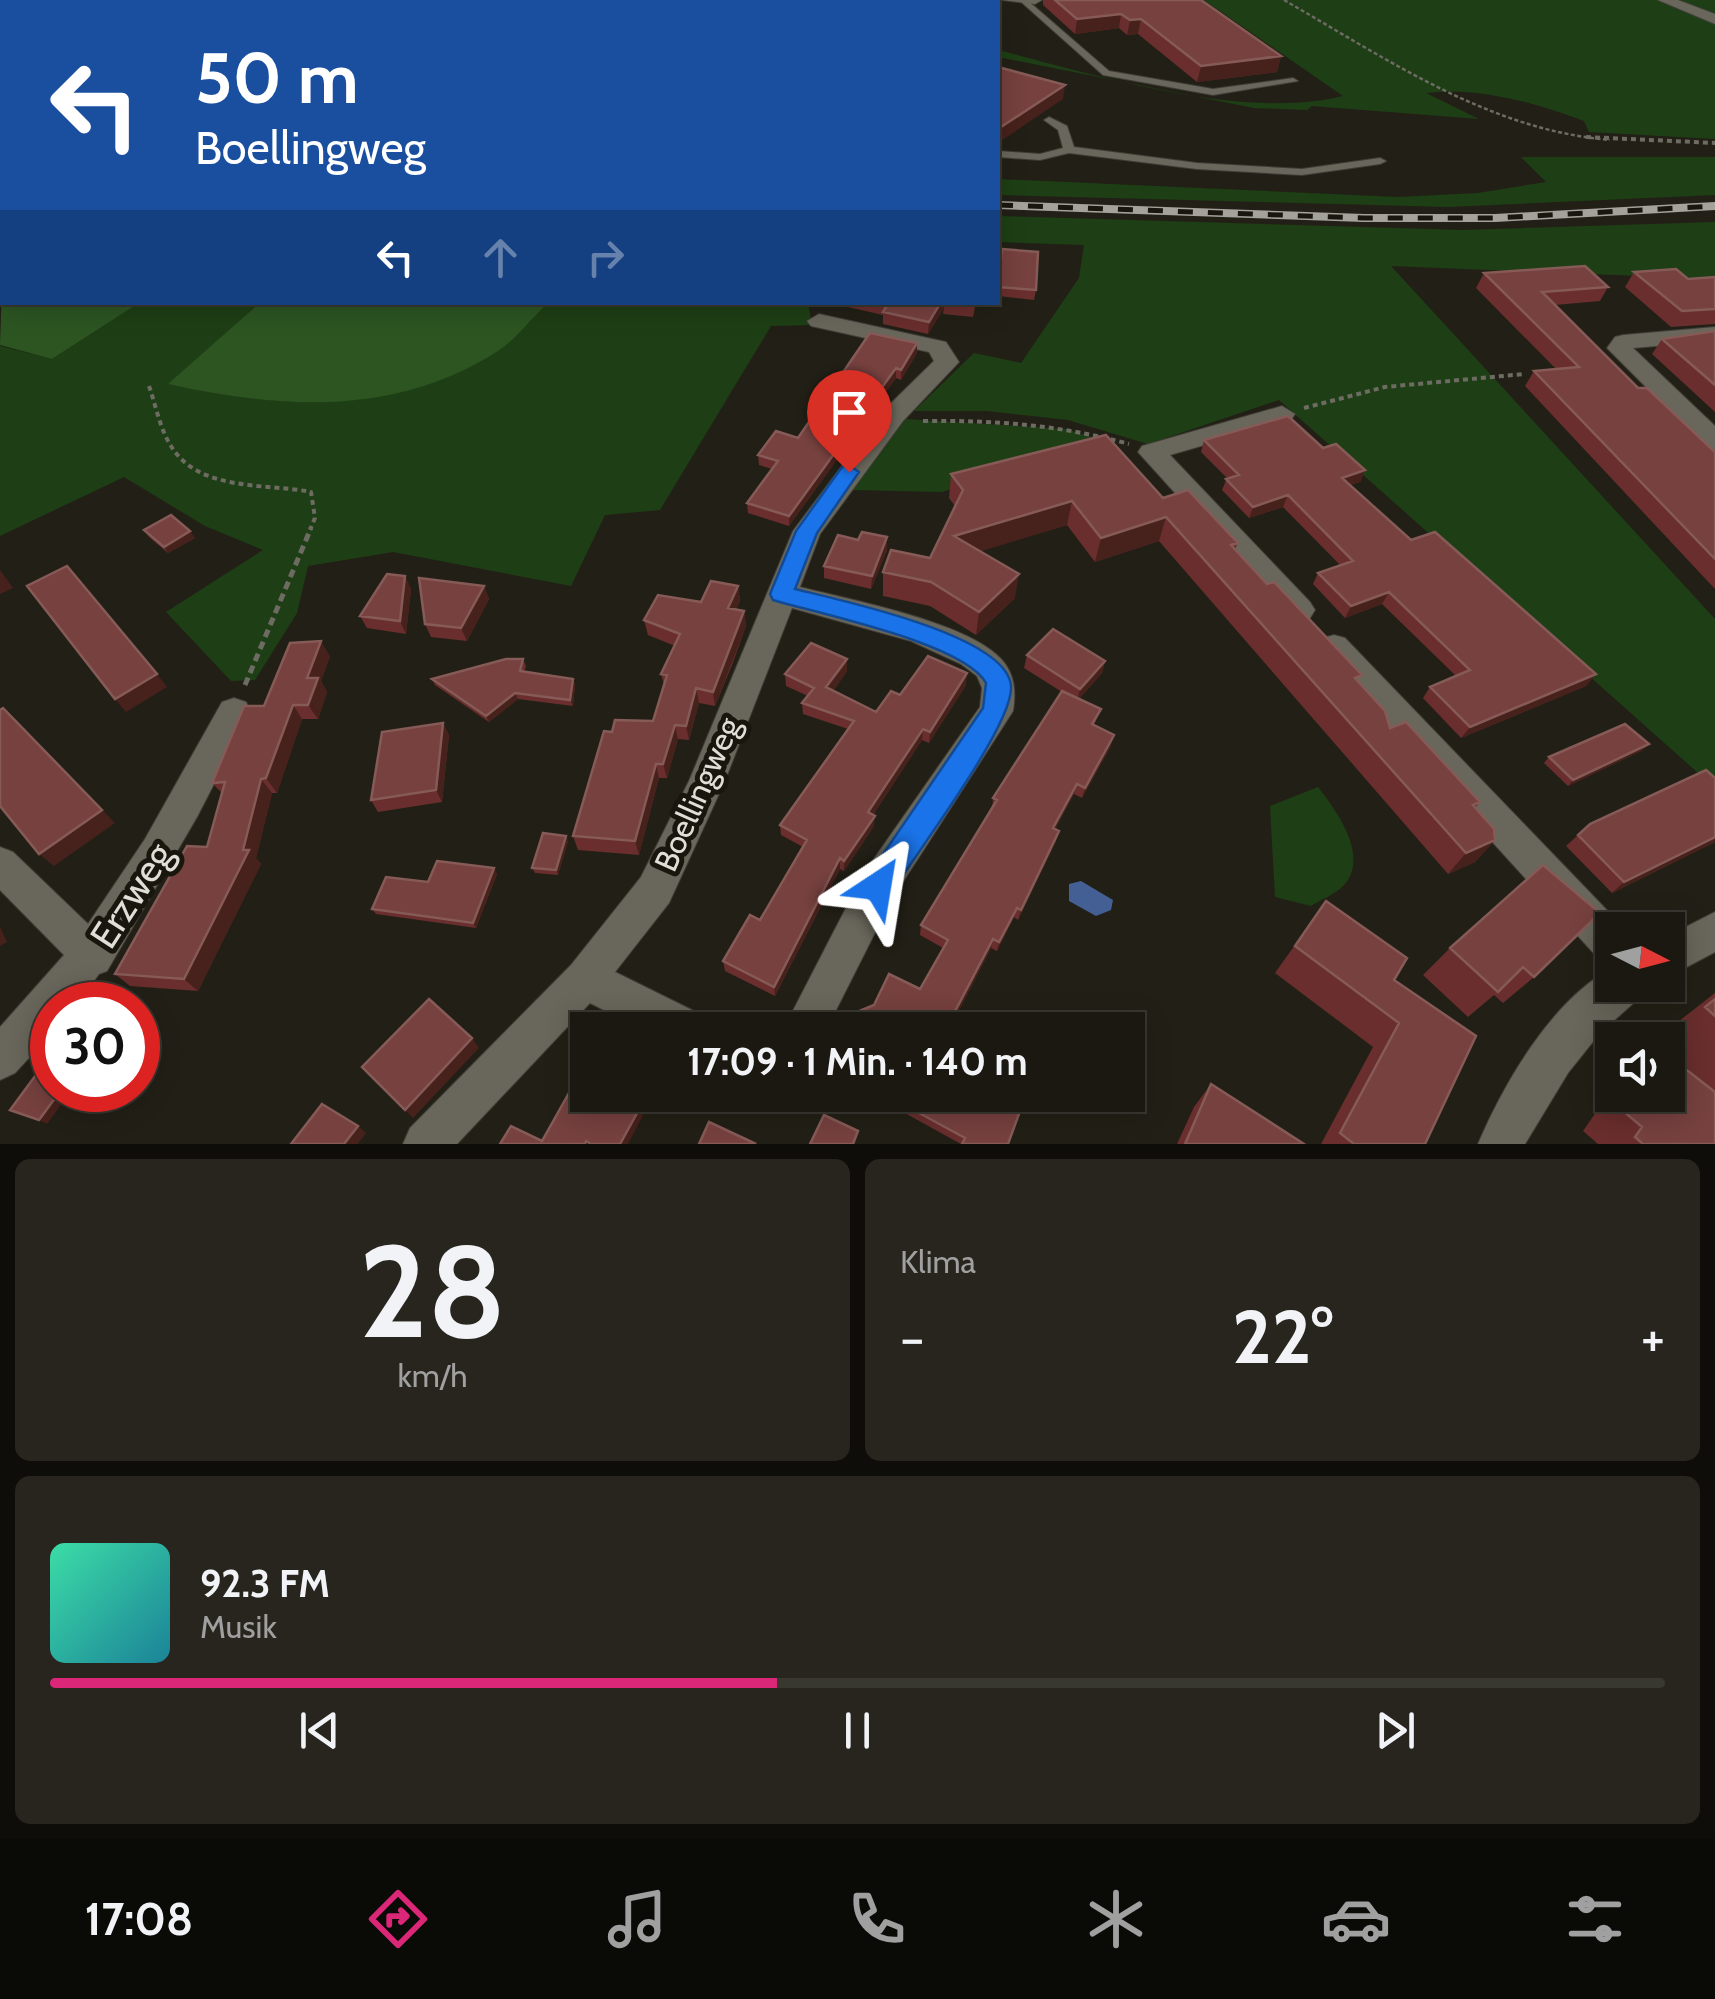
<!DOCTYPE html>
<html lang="de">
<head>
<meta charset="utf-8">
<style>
  body { margin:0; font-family:Cabin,sans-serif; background:#27251e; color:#f1f3f6; height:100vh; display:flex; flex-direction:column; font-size:38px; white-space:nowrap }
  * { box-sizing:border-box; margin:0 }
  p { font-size:32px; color:#9fa09f }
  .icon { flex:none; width:55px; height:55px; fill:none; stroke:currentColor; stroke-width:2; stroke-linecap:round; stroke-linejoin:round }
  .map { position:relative; height:1144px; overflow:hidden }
  .drawer { display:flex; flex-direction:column; gap:15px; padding:15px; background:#0e0d09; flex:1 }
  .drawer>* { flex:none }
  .hud { position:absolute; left:0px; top:0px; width:1000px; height:305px; box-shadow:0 5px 25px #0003,0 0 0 2px #383730; background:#1a4fa0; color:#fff; overflow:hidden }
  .needle { width:65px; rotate:96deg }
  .buttons { position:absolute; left:1595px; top:912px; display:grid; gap:20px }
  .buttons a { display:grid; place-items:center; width:90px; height:90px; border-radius:0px; background:#1a1810; box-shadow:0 5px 25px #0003,0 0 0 2px #383730; font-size:50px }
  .speed { position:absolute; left:30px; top:982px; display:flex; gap:20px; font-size:50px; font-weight:700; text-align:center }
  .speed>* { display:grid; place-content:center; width:130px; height:130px; border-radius:50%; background:#1a1810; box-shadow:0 5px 25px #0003,0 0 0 2px #383730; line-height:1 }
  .speed .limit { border:15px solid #d22; background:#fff; color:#111 }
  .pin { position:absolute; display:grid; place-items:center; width:85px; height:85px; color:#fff; margin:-102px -42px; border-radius:50% 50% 50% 0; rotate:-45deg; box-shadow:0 0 10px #0007 }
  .pin .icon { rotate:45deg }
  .me { position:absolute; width:110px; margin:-55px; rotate:33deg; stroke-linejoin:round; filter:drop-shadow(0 0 8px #0008) }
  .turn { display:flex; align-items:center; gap:35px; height:210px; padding:0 30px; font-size:45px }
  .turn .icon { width:130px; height:130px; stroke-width:2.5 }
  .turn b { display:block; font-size:70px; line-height:85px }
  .lanes { display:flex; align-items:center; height:95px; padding:0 30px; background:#0003; justify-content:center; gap:50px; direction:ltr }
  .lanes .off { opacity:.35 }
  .big { font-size:75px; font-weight:800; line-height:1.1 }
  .drawer .tile { flex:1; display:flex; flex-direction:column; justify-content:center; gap:15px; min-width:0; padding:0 35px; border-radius:15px; background:#27251e }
  .drawer .dial { align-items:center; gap:0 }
  .dial b { font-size:130px; line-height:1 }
  .song { display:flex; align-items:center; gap:30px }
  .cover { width:120px; height:120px; border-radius:15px; background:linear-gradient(135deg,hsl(160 70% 55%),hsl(190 70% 35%)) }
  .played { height:10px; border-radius:5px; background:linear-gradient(90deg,#db2777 45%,#383730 45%) }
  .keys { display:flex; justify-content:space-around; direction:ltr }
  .heat { display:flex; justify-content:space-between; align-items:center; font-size:55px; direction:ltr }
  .drawer .tiles { flex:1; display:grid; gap:15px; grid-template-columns:1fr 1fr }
  .tile:last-child { grid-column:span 2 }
  .trip { position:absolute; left:570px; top:1012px; width:575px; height:100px; border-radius:0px; background:#1a1810; box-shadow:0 5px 25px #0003,0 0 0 2px #383730; font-weight:800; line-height:100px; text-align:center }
  .tabs { display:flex; height:160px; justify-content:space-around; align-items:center; background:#0a0a06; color:#9fa09f }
  .tabs .icon { width:70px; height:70px }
  .tabs .on { color:#db2777 }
  .tabs b { font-size:45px; color:#f1f3f6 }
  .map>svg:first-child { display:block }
  .green { fill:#1e3f15 }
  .forest { fill:#2c5522 }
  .water { fill:#435f94 }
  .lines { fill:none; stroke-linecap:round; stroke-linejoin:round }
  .service-casing { stroke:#3f3d36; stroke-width:2 }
  .minor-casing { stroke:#3f3d36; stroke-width:2 }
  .path-far2 { stroke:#6d6b62; stroke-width:2.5; stroke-dasharray:4 2.5; stroke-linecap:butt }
  .path-far1 { stroke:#6d6b62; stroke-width:4; stroke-dasharray:5 4; stroke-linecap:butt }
  .path { stroke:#6d6b62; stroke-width:5; stroke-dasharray:8 5; stroke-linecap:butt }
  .service { fill:#69675b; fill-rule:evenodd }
  .minor { fill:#69675b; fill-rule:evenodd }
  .rail-casing { stroke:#a4a39b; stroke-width:8 }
  .rail { stroke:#19170d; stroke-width:5; stroke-dasharray:15; stroke-linecap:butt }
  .wall { fill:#692e2d }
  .shaded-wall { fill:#47211c }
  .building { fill:#76413f; stroke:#865a57; stroke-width:2.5 }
  .route { fill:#1a73e8; stroke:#114b97; stroke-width:2.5 }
  .labels { text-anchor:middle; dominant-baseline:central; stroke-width:10; stroke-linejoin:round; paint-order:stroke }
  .street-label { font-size:32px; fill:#dfded7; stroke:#19170d }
  .near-street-label { font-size:38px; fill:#dfded7; stroke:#19170d }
</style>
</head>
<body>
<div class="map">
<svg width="1715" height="1144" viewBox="0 0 1715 1144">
  <rect width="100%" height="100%" fill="#222016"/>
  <path class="green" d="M1204 0H1715V139L1589 132 1584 121C1536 103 1476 86 1426 93L1479 119 1312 106 1307 110 1254 108 998 57V50C1096 75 1244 121 1343 96Z
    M1521 157H1715V195L1449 207 998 195V179L1398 197 1478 193 1546 182Z
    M998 216 1463 230 1715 222V279L1391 266 1715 619V788L1279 400 1148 444 1068 420 988 411H914L974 353 1021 363 1079 278 1084 245 998 242Z
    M245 302 257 305 169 384C281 409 396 416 498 350 516 339 532 318 548 303H808L812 325 771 326 660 510 605 515 571 586 393 552 308 566 297 613 255 680 231 681 166 612 263 550 205 526 124 477 0 536V346L52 359 139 303Z
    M905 419 1066 429 1101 440 942 492 852 490Z
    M1318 787C1336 810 1370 856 1344 885 1336 894 1320 900 1311 906L1275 897 1270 806Z"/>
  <path class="forest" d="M2 287V302L139 303 52 359 0 345Z
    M245 303H548C532 318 516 339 498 351 395 417 281 409 168 384L256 306Z"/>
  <path class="water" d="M1081 881 1113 900 1111 910 1096 916 1069 901V884Z"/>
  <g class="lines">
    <g class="service-casing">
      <path id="service" d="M646 0H654V2H646Z
        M1019 0H1027L1109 71 1213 89 1293 78 1298 81 1213 95 1103 75Z
        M1049 117 1067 126 1074 147 1197 163 1302 169 1380 158 1386 161 1380 164 1302 175 1197 169 1069 153 1040 160 998 157V151L1040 154 1063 148 1058 130 1044 120Z"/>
    </g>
    <g class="minor-casing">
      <path id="minor" d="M1002 0H1042L1035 4Z
        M1658 0H1678L1715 14V24Z
        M819 314 946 342 959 362 903 421 820 534 800 587C850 600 969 622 1002 660 1015 675 1016 692 1013 711L892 899 826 1030H783L864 873 980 707 982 688 977 676 961 664 911 641 792 608 724 783 669 903 615 972 702 1015 708 1030H643L590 1003 457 1144H403L410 1128 571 965 641 877 689 781 793 531 885 409 934 361 929 352 811 326 807 321Z
        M1715 327V341L1633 348 1715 426V450L1706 447 1607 348 1615 337 1623 335Z
        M1282 406 1295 414 1291 420 1170 455 1310 602 1315 610 1310 618H1288L1138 452 1142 446Z
        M1334 635 1345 638 1626 930H1612V963L1598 958 1323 656 1318 647 1323 638Z
        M234 698 246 702 251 712 197 817 107 971 99 974 76 1005H52V1033L15 1073 0 1080V1027L64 955 0 890V847L13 852 88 924 145 839 222 702Z
        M1715 912V952L1668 977V936Z
        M1612 968V985H1643L1637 1000 1600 1033 1568 1073 1525 1144H1478C1504 1083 1552 1000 1612 968Z"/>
    </g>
    <path class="path-far2" d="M1284 0C1387 59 1489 130 1610 140"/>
    <path class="path-far1" d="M1586 137 1715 143
      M149 386C156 406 160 429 171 446 199 492 265 483 311 492L315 518 310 530
      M1304 408 1385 387 1524 374
      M923 421C995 420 1060 425 1129 444"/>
    <path class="path" d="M245 685 311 528"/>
    <use href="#service" class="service"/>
    <use href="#minor" class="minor"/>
    <g class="rail-casing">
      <path id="rail" d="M998 205 1364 218H1495L1715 206"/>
    </g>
    <use href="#rail" class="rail"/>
  </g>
  <path class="wall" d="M1043 0H1201L1281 56 1277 72 1197 82 1138 34 1127 35 1119 28 1075 34 1043 5Z
    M1634 272 1688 279 1715 277V324L1671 327 1625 287Z
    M1484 273 1608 287 1600 301 1555 305 1638 388 1715 452V589L1525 386 1534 371 1556 369 1476 288Z
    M998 276 1036 290 1034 300 998 296Z
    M826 302H976L973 317 943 314 944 308 928 334 883 324V315Z
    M1715 331V412L1652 354 1662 339Z
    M917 343V353L901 380 896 378 789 526 748 513 747 503 772 469 759 465 758 455 798 438Z
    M1204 440 1323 448 1365 470 1360 482 1350 485 1411 540 1596 674 1586 686 1461 738 1423 698 1430 687 1456 676 1382 604 1345 618 1313 584 1318 573 1340 565 1283 507 1249 518 1222 490 1227 478 1201 452Z
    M951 474 1163 498 1238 543 1235 549 1358 682 1390 728 1480 802 1475 808 1495 840 1475 862 1448 874 1159 541 1095 562 1067 525 980 551 1015 598 976 635 930 606 883 596V572L930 558 955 506 949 498Z
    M144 530 195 538 168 553 149 537Z
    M887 537V550L871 589 824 578V566L858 540Z
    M405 576 411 589 406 634 367 628 360 616Z
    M484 586 489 599 467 641 431 637 425 624Z
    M738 586 740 601 736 610 744 611 746 626 732 665 715 706 699 703 689 740 678 739 667 778H659L639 855 578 850 573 836 612 732 653 721 664 685 661 674 675 646 648 635 644 620 701 602Z
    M1027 655 1105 661 1102 673 1079 699 1101 709 1094 725 1111 746 1082 798 1074 794 1055 829 1056 841 1018 920 1014 917 997 951 991 948 950 1028 944 1030 920 989 943 948 920 935 921 925 992 809 993 798 1062 692 1024 668Z
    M330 656 321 681 327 692 318 719H302L277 793H272L256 858 261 864 198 991 130 986 115 974 207 847 222 793 212 783 264 706Z
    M523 659 526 666 524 672 573 679 575 685 573 706 518 699 489 722 435 685 432 679Z
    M847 671 833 691 876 712 900 695 966 685 929 743 922 740 873 815 874 826 844 871 840 869 775 996 725 971 723 961 760 920 803 847 781 835 780 825 848 729 803 714 802 703 808 696 786 686 785 674Z
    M443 723 449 735 442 802 378 812 371 800Z
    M1643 750 1568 786 1544 763 1549 757Z
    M1715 778V842L1612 893 1566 846 1590 824Z
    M568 841 558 875 535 873 532 868Z
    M1543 865 1534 977 1503 1003 1494 995 1468 1017 1423 975 1450 948Z
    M497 874 476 928 376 914 372 909 428 882Z
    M1326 901 1394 980 1425 1144H1321L1373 1047 1275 973Z
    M1715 993V1144H1598L1583 1131 1612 1089V1095H1668L1672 1073 1683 1067 1700 1081 1674 1055 1683 1049 1665 1032Z
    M1211 1084 1304 1144H1177L1194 1107Z
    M872 1095H980L1008 1144H961Z"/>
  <path class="shaded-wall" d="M1121 14 1119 28 1075 34 1077 19Z
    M1141 19 1138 34 1127 35 1130 20Z
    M1281 56 1277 72 1197 82 1201 66Z
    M1065 85 1063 99 998 143V129Z
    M941 302H944V308L928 334 929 322Z
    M917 343V353L901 380V370Z
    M896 368V378L789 526V516Z
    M1365 470 1360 482 1337 489 1342 478Z
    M1288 495 1283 507 1249 518 1253 507Z
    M1072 501 1067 525 952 560 954 536Z
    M1166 517 1159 541 1095 562 1101 538Z
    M190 531 195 538 168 553 164 547Z
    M887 537V550L871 589 872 576Z
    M0 570 13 588 0 594Z
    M1019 574 1015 598 976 635 979 612Z
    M405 576 411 589 406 634 400 621Z
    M484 586 489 599 467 641 461 628Z
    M738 586 740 601 730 623 728 608Z
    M1389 592 1382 604 1345 618 1351 606Z
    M744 611 746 626 715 706 713 692Z
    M321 641 330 656 321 681 327 692 318 719 308 705 307 678Z
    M847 659V671L827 699 826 687Z
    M1105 661 1102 673 1077 701 1080 689Z
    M967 673 966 685 929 743 930 732Z
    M157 674 167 687 126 712 115 699Z
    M1596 674 1586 686 1461 738 1470 727Z
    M573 679 575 685 573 706 570 700Z
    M696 688 699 703 689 740 686 726Z
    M515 693 518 699 489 722 486 716Z
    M293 705 302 719 277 793 266 778Z
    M17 721 115 823 54 866 39 854Z
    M443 723 449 735 442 802 436 790Z
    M675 725 678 739 667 778 663 764Z
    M923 729 922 740 868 822V812Z
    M1114 735 1111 746 1082 798 1085 788Z
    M1649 744 1643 750 1568 786 1573 780Z
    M656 764 659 778 639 855 635 841Z
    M261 779 272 793 256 858 261 864 198 991 184 979 243 850Z
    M1077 784 1074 794 1050 838 1053 828Z
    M875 816 874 826 844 871V861Z
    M1059 831 1056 841 1018 920 1021 910Z
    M566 836 568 841 558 875 556 870Z
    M1715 837V842L1612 893 1624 882Z
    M1495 840 1475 862 1448 874 1466 853Z
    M840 858V869L775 996 774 987Z
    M494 868 497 874 476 928 473 923Z
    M1017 908 1014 917 997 951 999 942Z
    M0 927 7 942 0 946Z
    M993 939 991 948 950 1028 943 1030 942 1023Z
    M472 1038 479 1048 413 1118 405 1110Z
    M61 1090H72L47 1124 39 1120Z
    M647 1095 653 1096 628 1144H620Z
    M358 1126 366 1133 358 1144H344Z"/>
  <path class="building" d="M199 0H312L311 2H197Z
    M495 0H571L570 2H494Z
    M733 0H989L985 2H724Z
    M1055 0H1201L1281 56 1201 66 1141 19 1130 20 1121 14 1077 19Z
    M998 67 1065 85 998 129Z
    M1002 249 1038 252 1036 290 998 287Z
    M1585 266 1608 287 1542 292 1638 388H1647L1715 452V559L1534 371 1579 367 1484 273Z
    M1676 269 1688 279 1715 277V309L1682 311 1634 272Z
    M880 302H941L929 322 883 312 888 304Z
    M948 302H975L974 305Z
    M1715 331V385L1662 339Z
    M870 333 917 343 901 370 896 368 789 516 747 503 778 461 758 455 776 431 798 438Z
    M1288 416 1323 448 1336 444 1365 470 1342 478 1411 540 1435 532 1596 674 1470 727 1430 687 1470 670 1389 592 1351 606 1318 573 1353 561 1288 495 1253 507 1226 479 1239 475 1204 440Z
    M1106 435 1163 498 1188 490 1238 543 1231 545 1267 584 1274 582 1362 675 1355 678 1385 711 1390 728 1406 722 1480 802 1473 805 1494 829 1495 840 1466 853 1166 517 1101 538 1072 501 954 536 1019 574 979 612 931 582 883 572 891 550 930 558 963 490 951 474Z
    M171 515 190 531 164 547 144 530Z
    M862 532 887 537 872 576 824 566 838 535 858 540Z
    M67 566 157 674 115 699 27 586Z
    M387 574 405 576 400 621 360 616Z
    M419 578 484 586 461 628 425 624Z
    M711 581 738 586 728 608 744 611 713 692 696 688 686 726 675 725 663 764H656L635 841 573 836 604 731 612 732 615 720 653 721 667 675 661 674 680 634 644 620 658 595 701 602Z
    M1053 629 1105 661 1080 689 1027 655Z
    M321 641 307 678H318L308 705H293L266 778 261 779 243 850H249L184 979 115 974 187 846 207 847 225 782 212 783 244 706H264L290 643Z
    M811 643 847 659 826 687 876 712 891 691 900 695 928 656 967 673 930 732 923 729 868 812 875 816 844 861 840 858 774 987 723 961 750 915 760 920 807 840 780 825 854 721 802 703 814 688 785 674Z
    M506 659H523L520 671 573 679 570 700 515 693 486 716 432 679Z
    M1062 691 1101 709 1092 724 1114 735 1085 788 1077 784 1053 828 1059 831 1021 910 1017 908 999 942 993 939 951 1019 942 1023 944 1030H845L852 1014 874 1005 889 974 920 989 948 940 921 925 997 800 993 798Z
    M3 708 102 810 39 854 0 806V710Z
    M443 723 436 790 371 800 382 732Z
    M1625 724 1649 744 1573 780 1549 757Z
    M1706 770 1715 778V837L1624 882 1578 835 1590 824Z
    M543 833 566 836 556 870 532 868Z
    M437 861 494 868 473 923 372 909 386 877 428 882Z
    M1543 865 1600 913 1534 977 1523 967 1498 992 1450 948Z
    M1326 901 1407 958 1394 980 1476 1036 1425 1144H1354L1340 1133 1399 1023 1295 946Z
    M429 999 472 1038 405 1110 362 1067Z
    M1715 999V1016L1705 1007Z
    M52 1053V1090H61L39 1120 10 1110Z
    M588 1059V1095H647L620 1144H591L586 1141 585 1144H500L511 1126 542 1141Z
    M1683 1067 1715 1092V1144H1643L1635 1137 1642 1127 1621 1109 1631 1095H1668V1069L1677 1076Z
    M1211 1084 1304 1144H1185Z
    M886 1095H980L1019 1114 1008 1144H962L965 1138Z
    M322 1104 358 1126 344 1144H291Z
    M824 1115 858 1131 853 1144H810Z
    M709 1122 756 1144H699Z"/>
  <path class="route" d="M849 465 859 472 817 533 795 589C839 600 1007 635 1011 686 1014 725 914 856 889 896L878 900 868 896 864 886 868 876 983 708 986 683C964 643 819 614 773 600L770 594 796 531 842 467Z"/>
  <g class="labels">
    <g class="street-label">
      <text transform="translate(697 794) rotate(-66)">Boellingweg</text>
    </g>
    <g class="near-street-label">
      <text transform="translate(131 895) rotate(-57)">Erzweg</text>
    </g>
  </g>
</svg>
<div class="buttons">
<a><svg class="needle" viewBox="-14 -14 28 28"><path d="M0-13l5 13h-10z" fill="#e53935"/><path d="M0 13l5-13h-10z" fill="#9fa09f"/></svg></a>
<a><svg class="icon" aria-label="sound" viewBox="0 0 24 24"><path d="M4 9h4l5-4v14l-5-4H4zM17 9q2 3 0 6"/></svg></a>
</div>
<div class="speed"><div class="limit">30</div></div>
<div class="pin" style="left:849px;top:472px;background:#d93025"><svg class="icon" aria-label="arrive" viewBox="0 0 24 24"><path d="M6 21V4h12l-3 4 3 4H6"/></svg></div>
<svg class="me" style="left:878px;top:886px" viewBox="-20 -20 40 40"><path d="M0-17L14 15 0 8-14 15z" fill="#1a73e8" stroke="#fff" stroke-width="4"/></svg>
<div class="trip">17:09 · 1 Min. · 140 m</div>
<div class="hud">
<div class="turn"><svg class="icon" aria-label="left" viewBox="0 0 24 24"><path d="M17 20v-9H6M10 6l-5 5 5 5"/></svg><div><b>50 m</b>Boellingweg</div></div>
<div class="lanes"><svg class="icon" aria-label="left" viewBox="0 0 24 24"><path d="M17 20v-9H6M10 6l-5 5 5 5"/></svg><svg class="icon off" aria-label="ahead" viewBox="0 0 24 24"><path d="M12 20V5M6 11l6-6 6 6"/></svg><svg class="icon off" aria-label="right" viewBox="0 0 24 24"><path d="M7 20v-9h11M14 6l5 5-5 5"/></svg></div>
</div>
</div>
<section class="drawer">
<div class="tiles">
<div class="tile dial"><b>28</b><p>km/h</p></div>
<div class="tile"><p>Klima</p>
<div class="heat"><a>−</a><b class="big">22°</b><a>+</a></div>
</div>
<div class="tile">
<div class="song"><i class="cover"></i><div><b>92.3 FM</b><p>Musik</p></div></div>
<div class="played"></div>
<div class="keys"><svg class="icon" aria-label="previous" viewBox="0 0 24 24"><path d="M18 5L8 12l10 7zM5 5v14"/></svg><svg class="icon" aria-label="pause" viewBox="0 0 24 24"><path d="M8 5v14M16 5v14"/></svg><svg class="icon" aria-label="next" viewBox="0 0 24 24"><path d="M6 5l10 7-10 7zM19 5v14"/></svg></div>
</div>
</div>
</section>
<nav class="tabs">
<b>17:08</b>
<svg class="icon on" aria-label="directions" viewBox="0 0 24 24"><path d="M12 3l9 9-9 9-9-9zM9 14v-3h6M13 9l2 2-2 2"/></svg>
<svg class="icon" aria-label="music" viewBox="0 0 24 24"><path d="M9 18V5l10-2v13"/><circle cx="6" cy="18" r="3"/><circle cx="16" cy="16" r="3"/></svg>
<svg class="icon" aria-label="phone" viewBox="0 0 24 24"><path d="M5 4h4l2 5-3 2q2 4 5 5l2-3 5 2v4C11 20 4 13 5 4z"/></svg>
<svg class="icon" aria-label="climate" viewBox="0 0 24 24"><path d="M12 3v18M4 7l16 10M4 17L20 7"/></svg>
<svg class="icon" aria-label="car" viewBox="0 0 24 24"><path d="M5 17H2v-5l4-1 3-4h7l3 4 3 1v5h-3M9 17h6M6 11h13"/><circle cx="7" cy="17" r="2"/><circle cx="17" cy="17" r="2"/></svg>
<svg class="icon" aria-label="filters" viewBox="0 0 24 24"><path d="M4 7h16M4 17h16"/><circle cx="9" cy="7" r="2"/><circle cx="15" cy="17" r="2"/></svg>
</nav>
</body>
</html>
